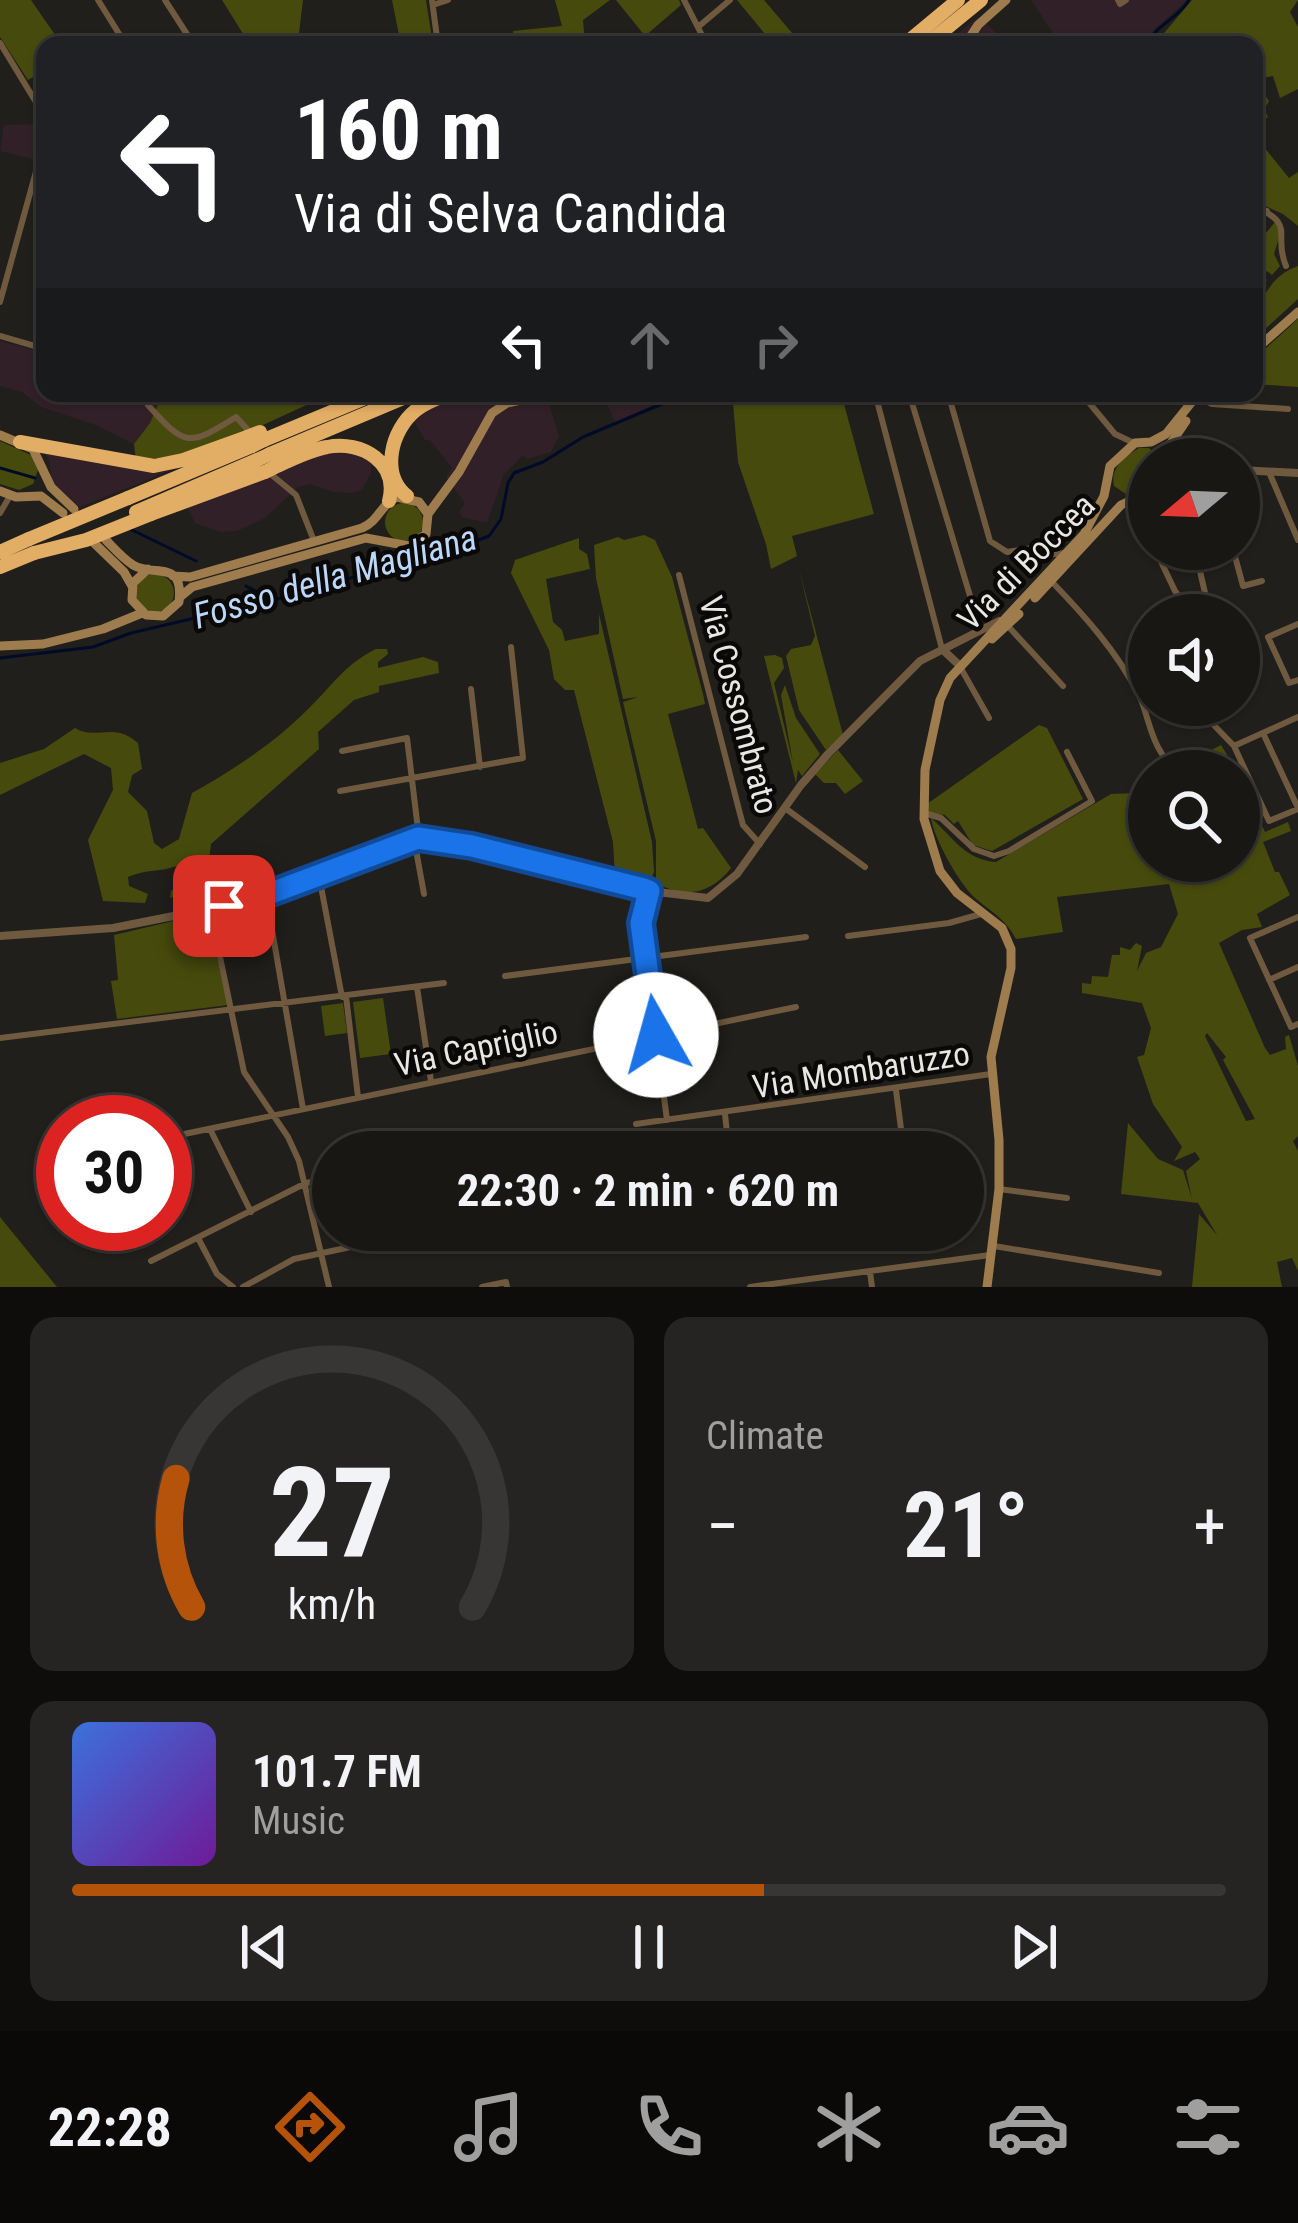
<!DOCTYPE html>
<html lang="en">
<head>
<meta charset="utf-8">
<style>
  body { margin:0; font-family:"Roboto Condensed",sans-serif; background:#262422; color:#f1f3f6; height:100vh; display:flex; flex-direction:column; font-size:45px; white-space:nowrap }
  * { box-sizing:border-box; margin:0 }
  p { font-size:39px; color:#9f9fa0 }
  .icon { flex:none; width:66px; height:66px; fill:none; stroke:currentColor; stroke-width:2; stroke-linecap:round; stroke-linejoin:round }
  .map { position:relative; height:1287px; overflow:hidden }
  .sheet { display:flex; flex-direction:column; gap:30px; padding:30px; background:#0e0d0b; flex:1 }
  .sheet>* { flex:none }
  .banner { position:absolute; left:36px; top:36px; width:1227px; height:366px; border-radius:24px; box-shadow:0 3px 9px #0004,0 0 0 3px #373634; background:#202124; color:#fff; overflow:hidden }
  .needle { width:78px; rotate:251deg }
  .buttons { position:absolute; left:1128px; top:438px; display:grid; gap:24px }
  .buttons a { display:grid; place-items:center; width:132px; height:132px; border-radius:50%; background:#191714; box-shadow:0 3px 9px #0004,0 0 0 3px #373634; font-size:60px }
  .speed { position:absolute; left:36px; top:1095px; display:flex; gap:24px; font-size:60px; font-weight:700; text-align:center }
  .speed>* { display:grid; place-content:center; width:156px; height:156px; border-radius:50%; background:#191714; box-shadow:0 3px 9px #0004,0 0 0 3px #373634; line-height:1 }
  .speed .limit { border:18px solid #d22; background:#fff; color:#111 }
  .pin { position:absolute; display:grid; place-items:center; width:102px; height:102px; color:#fff; margin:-51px; border-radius:24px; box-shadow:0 6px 18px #0006 }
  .me { position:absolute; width:132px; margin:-66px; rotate:353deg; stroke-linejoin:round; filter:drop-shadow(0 0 9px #0008) }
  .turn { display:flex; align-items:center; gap:42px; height:252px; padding:0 60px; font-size:54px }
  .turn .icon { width:156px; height:156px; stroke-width:2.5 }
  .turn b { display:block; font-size:84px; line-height:102px }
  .lanes { display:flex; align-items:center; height:114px; padding:0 60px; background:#0003; justify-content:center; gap:60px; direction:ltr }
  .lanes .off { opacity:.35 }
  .big { font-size:90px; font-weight:700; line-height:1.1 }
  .sheet .tile { flex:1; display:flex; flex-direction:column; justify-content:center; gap:18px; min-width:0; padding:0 42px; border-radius:24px; background:#262422 }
  .sheet .dial { align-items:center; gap:0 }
  .dial svg { height:312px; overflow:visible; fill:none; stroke:#373634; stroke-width:7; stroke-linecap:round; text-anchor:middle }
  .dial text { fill:#f1f3f6; stroke:none }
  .song { display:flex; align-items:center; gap:36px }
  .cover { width:144px; height:144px; border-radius:18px; background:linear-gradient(135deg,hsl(220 70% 55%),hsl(280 70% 35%)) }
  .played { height:12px; border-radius:6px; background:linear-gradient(90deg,#b45309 60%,#373634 60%) }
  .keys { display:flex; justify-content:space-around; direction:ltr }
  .heat { display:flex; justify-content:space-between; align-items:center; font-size:66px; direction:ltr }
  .sheet .tiles { flex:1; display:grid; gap:30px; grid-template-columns:1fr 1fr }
  .tile:last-child { grid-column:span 2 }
  .trip { position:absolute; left:312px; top:1131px; width:672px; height:120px; border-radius:60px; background:#191714; box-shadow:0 3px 9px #0004,0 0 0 3px #373634; font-weight:700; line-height:120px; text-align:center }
  .dock { display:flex; height:192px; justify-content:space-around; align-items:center; background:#0a0908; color:#9f9fa0 }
  .dock .icon { width:84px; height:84px }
  .dock .current { color:#b45309 }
  .dock b { font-size:54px; color:#f1f3f6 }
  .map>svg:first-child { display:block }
  .industrial { fill:#322028 }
  .green { fill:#464b0d; fill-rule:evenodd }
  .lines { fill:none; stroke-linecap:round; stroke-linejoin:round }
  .stream { stroke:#000b28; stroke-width:3 }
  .minor { stroke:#705a3f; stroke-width:6 }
  .tertiary { stroke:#705a3f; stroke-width:8 }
  .secondary { stroke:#9e7c4e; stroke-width:9 }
  .motorway { stroke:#e2ad64; stroke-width:14 }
  .motorway-bridge { stroke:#e2ad64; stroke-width:14 }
  .route-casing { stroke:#114b97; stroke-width:30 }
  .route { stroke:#1a73e8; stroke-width:21 }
  .labels { text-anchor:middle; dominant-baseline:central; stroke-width:9; stroke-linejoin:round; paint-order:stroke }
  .street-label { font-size:33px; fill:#e8e7e4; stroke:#0a0908 }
  .water-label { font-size:36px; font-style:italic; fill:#bbd7f9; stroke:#0a0908 }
</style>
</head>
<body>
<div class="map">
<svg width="1298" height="1287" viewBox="0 0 1298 1287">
  <rect width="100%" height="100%" fill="#211f1b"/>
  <path class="industrial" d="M1031 0H1187L1137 45H1061Z
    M978 17 1011 45H944Z
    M42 124 33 159 0 151 4 125Z
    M0 341 45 353V393H163L150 423 134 444 93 424 41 407 22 392 0 386Z
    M475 393 530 395 548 400 559 436 551 452 527 459 523 455 504 474 487 523 462 517 459 512 465 503 446 477 452 468 430 440H425L413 419 423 410Z
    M603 393H677L615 423Z
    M41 447 179 467 80 507 52 482 49 460Z
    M340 450 356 452 371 463V473L362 489 353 493 334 492 310 484 298 487 265 518 237 531 220 532 195 523 187 507 320 453Z"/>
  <path class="green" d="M0 0H31L62 45H45V70L28 80 0 37Z
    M222 0H303L299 33H308V45H250Z
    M392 0H426L433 45H401Z
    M555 0H610L583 20 585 45H514L513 31 562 26Z
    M616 0H679L681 5 645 36Z
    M737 0H764L798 40 774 45Z
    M1192 0H1298L1290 12 1298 27V89L1280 98 1273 76 1261 78 1264 84 1260 88 1269 101 1264 109 1268 117 1257 124 1255 136 1289 178 1298 172V226L1283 214 1254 201V45H1154Z
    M1276 221 1281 231 1274 254 1280 266 1272 275 1267 271 1263 276 1267 280 1254 294V259L1264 267 1254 256V247Z
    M1298 266V299L1254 339C1254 309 1268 276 1298 266Z
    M1298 319V387L1254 384V359Z
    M163 393H334C269 420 208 458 136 460L134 444 150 423Z
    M736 393H841L874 514 792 536 797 556 771 569 766 544 738 462 733 402Z
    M0 441 33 456 38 470 33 484 19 490 0 484Z
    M1139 448H1149L1160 459H1149L1147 469 1137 479 1140 491 1126 494 1114 486C1110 468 1124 457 1139 448Z
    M385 522a19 19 0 1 1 38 0a19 19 0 1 1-38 0Z
    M644 535 655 540 672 577 703 694 705 704 668 714 698 829 703 828 731 868C711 894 685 899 656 883V841L623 702 638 697 623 699 596 578 594 545 618 537 624 540Z
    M579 538V549L587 554 590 569 546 579 553 622 562 630 565 641 599 634V614L652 842 654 872 649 884 615 876 613 842 574 690H565L554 679 549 650 511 573 515 560Z
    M799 569 843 735 826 750 799 710 786 656 791 649 811 645 815 636Z
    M136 593a19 19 0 1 1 38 0a19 19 0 1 1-38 0Z
    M376 649H387L388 654 378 662V668L423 657 438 662 439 673 379 686V692L354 700 318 732 319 749 211 844 206 885 170 898 171 891 182 882 177 866C161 872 146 869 128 877L129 886 148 894 145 903 103 901 88 840 113 790 111 768 84 754 0 795V763L44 749 75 728C96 741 113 721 138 743L142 769 132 775 128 792 147 811 154 843 162 849 179 839 192 793C235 769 279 740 313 704 335 682 347 663 376 649Z
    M775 655 782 658 784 668 774 683 793 763 781 695 785 685 796 718 820 754 802 776 798 770 796 783 764 656Z
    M1039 725 1047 728 1083 799 992 851 973 845 958 821 954 824 945 815 929 813 927 804Z
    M1221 745 1237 771H1170L1193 764 1192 760Z
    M838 750 863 781 845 794 836 783H824L815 774Z
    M1239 776 1265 832 1288 822 1291 831 1263 842 1275 872H1279L1290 895 1257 914 1262 927 1242 930 1219 943 1265 1048 1270 1055 1286 1049 1285 1037 1289 1035 1298 1066V1136L1293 1141 1298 1151V1271L1292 1258 1277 1262 1282 1287H1192L1199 1214 1217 1235 1198 1203 1121 1194 1128 1123 1158 1159 1183 1170 1192 1199 1186 1171 1200 1159 1195 1152 1174 1161 1182 1147 1153 1104 1137 1057 1144 1055 1151 1028 1142 1003 1082 993V983L1091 984 1092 976 1108 977 1112 955H1120V947L1130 950 1136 943 1142 946 1137 971 1146 953 1161 947 1178 914 1169 884 1057 897 1063 932 1016 939C1005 918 991 912 974 897 959 883 934 839 931 818 953 837 965 860 996 862L1111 794 1136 793 1149 782V861H1239ZM1207 1033 1226 1057 1223 1060 1255 1119 1246 1121 1205 1036Z
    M203 914 207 916 228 1005 117 1019 111 981 118 980 114 935Z
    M383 998 391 1054 360 1058 353 1002Z
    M343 1003 347 1033 325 1036 321 1006Z
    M0 1217 57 1287H0Z"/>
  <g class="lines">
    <path class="stream" d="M1147 45C1155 25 1178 19 1189 0
      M0 468 35 478
      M128 528 196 561
      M246 586 271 599
      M0 658 93 647 131 633 285 597 468 544 489 536 501 519 508 483 514 473 543 462 583 437 688 393"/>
    <path class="minor" d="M98 0 126 45
      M165 0 194 45
      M432 0 438 45
      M684 0 707 45
      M1118 0 1120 4 1126 0
      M433 5 448 0
      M698 27 730 0
      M0 43 45 117
      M791 45 824 41
      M1254 206C1298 226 1272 233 1286 266
      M1254 224 1267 211
      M0 302 45 139
      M0 336 45 349
      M875 393 942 649
      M909 393 980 629
      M948 393 990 541 1007 552 1032 548 1044 555 1066 553
      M1081 393 1115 434 1134 443
      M1201 399 1212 404 1288 409
      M148 405C186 448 189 446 236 417L248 430
      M1269 472 1298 540
      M273 476 296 495 314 541
      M1134 502 1149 536
      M0 513 10 496
      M1155 549 1175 591 1194 615
      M1195 549 1210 615
      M1233 549 1243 586 1262 581
      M679 575 739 810 743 825 760 844
      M1052 582C1084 615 1117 652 1138 693 1148 713 1149 735 1162 754
      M1298 624 1268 637 1289 683 1298 680
      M1007 625 1063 686
      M959 665 989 718
      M471 689 480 767
      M1204 705 1208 719 1234 746 1269 821 1298 809
      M1263 733 1298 808
      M1234 746 1298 717
      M342 751 407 738 419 838
      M340 791 523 758 511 647
      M785 808 865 867
      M924 813 941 818 974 849 994 856 1009 851 1092 801 1067 752
      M414 839 424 894
      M319 876 342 997
      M649 892 641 923 667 1120
      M266 895 303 1109
      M210 909 244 1072 288 1137 299 1161 329 1287
      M1298 917 1250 938 1291 1027 1298 1024
      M848 936 949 923 981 914
      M505 976 806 937
      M1269 980 1298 967
      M417 987 431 1081
      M346 996 358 1097
      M0 1038 444 983
      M896 1090 904 1152
      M725 1114 729 1152
      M636 1124 991 1074
      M210 1129 251 1212
      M165 1138 796 1007
      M453 1152 476 1147
      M999 1189 1067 1198
      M198 1238 217 1274 233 1287
      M994 1246 1159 1273
      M535 1247 564 1241 562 1230
      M151 1261 306 1183 333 1178
      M870 1272 872 1287
      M243 1287 294 1259 431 1230
      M482 1287 506 1282 507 1287
      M750 1287 990 1255"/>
    <path class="tertiary" d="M1176 459V437
      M1239 470 1298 473
      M942 649 959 665
      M0 936 113 928 224 906 266 895 419 838 472 846 649 891 708 898 737 874 801 785 828 754 920 661 999 621"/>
    <path class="secondary" d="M965 45 978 25 1006 0
      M1254 351 1298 312
      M0 435 33 449 51 487 74 509
      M1167 459 1169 446 1186 421
      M0 491 16 497 41 496 63 513
      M428 514 459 472 492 413 507 403 553 393
      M103 537C112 546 122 558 133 565 154 578 184 558 179 602L163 616 146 615 132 600 133 583 148 569
      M92 541 124 572 132 586
      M173 576 190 577 362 528C379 521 381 504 397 497L419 502 428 514 426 534 409 546 366 538 192 587 180 597
      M1035 598 1121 505 1149 492
      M992 639 1019 614
      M0 646 43 644 103 629 142 613
      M987 1287 999 1189V1140L991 1057 1011 968V949L1002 928 957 893 940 871 924 819 925 770 940 700 950 678 1084 534 1104 496 1110 466 1135 443 1151 442 1166 434 1199 393"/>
    <path class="motorway" d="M904 45 958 0
      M926 45 981 0
      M264 440 377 393
      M20 442 154 466 183 460 247 437
      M270 454 415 393
      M279 465C295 458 310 450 327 447 362 440 399 463 389 501
      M407 496C380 474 391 430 416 410 426 402 439 398 451 393
      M128 498 252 446
      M136 512 257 460
      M151 514 265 472
      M0 552 29 539
      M0 567 34 553"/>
    <path class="motorway-bridge" d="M247 437 260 432
      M252 446 264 440
      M257 460 270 454
      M265 472 279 465
      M29 539 128 498
      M34 553 86 540 151 514"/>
  </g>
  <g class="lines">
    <g class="route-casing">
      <path id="route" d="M224 906 266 895 418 838 472 846 644 889 649 891 641 923 656 1035"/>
    </g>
    <use href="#route" class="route"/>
  </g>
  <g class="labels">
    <g class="street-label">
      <text transform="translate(1026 562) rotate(-45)">Via di Boccea</text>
      <text transform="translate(739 705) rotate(75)">Via Cossombrato</text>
      <text transform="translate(476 1048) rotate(-12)">Via Capriglio</text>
      <text transform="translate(861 1070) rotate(-9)">Via Mombaruzzo</text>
    </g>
    <g class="water-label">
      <text transform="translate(335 577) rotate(-16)">Fosso della Magliana</text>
    </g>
  </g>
</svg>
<div class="buttons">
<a><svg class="needle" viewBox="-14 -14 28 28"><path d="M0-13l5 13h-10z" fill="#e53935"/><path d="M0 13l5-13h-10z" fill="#9f9fa0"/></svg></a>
<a><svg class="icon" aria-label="sound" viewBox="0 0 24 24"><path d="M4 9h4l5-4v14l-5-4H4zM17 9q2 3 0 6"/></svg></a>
<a><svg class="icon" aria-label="search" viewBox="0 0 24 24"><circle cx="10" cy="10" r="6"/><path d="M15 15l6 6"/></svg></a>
</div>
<div class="speed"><div class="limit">30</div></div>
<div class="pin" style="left:224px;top:906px;background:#d93025"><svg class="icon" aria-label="arrive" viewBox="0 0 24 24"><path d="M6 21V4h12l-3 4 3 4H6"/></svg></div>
<svg class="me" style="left:656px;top:1035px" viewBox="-20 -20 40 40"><circle r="19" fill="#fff"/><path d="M0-13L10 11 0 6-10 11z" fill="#1a73e8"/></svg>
<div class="trip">22:30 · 2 min · 620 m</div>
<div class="banner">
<div class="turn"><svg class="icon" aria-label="left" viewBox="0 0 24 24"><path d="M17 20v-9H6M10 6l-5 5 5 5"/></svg><div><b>160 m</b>Via di Selva Candida</div></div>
<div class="lanes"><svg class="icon" aria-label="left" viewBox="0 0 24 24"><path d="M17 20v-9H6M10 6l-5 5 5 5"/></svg><svg class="icon off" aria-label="ahead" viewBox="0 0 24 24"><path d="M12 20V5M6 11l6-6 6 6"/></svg><svg class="icon off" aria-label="right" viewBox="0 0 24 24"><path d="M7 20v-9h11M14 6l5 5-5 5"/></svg></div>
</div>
</div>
<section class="sheet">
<div class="tiles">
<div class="tile dial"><svg viewBox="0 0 100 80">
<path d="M14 69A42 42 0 1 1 86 69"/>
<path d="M14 69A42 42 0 0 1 10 36" stroke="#b45309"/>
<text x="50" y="56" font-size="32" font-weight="700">27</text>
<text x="50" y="72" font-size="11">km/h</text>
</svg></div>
<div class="tile"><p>Climate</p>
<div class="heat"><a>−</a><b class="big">21°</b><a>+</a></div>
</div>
<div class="tile">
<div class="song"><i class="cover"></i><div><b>101.7 FM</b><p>Music</p></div></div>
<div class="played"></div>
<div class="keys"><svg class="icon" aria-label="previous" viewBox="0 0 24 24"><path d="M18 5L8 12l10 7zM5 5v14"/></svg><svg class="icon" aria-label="pause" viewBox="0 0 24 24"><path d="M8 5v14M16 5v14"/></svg><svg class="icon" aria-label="next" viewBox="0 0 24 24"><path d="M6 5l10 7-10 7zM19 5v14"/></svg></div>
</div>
</div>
</section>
<nav class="dock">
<b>22:28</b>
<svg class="icon current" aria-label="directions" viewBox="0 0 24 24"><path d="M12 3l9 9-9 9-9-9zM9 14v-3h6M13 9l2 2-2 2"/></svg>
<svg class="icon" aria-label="music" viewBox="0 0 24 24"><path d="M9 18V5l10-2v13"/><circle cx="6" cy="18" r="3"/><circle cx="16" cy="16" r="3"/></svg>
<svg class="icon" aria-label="phone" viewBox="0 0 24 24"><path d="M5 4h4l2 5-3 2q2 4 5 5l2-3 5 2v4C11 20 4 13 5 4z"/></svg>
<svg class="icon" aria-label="climate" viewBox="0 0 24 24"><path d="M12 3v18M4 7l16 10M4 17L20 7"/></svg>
<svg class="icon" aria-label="car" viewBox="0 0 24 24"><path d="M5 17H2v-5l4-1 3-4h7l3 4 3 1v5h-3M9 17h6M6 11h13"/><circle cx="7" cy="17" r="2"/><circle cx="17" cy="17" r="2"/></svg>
<svg class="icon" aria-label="filters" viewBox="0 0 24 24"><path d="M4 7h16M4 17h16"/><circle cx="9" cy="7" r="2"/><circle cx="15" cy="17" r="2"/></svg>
</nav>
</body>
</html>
